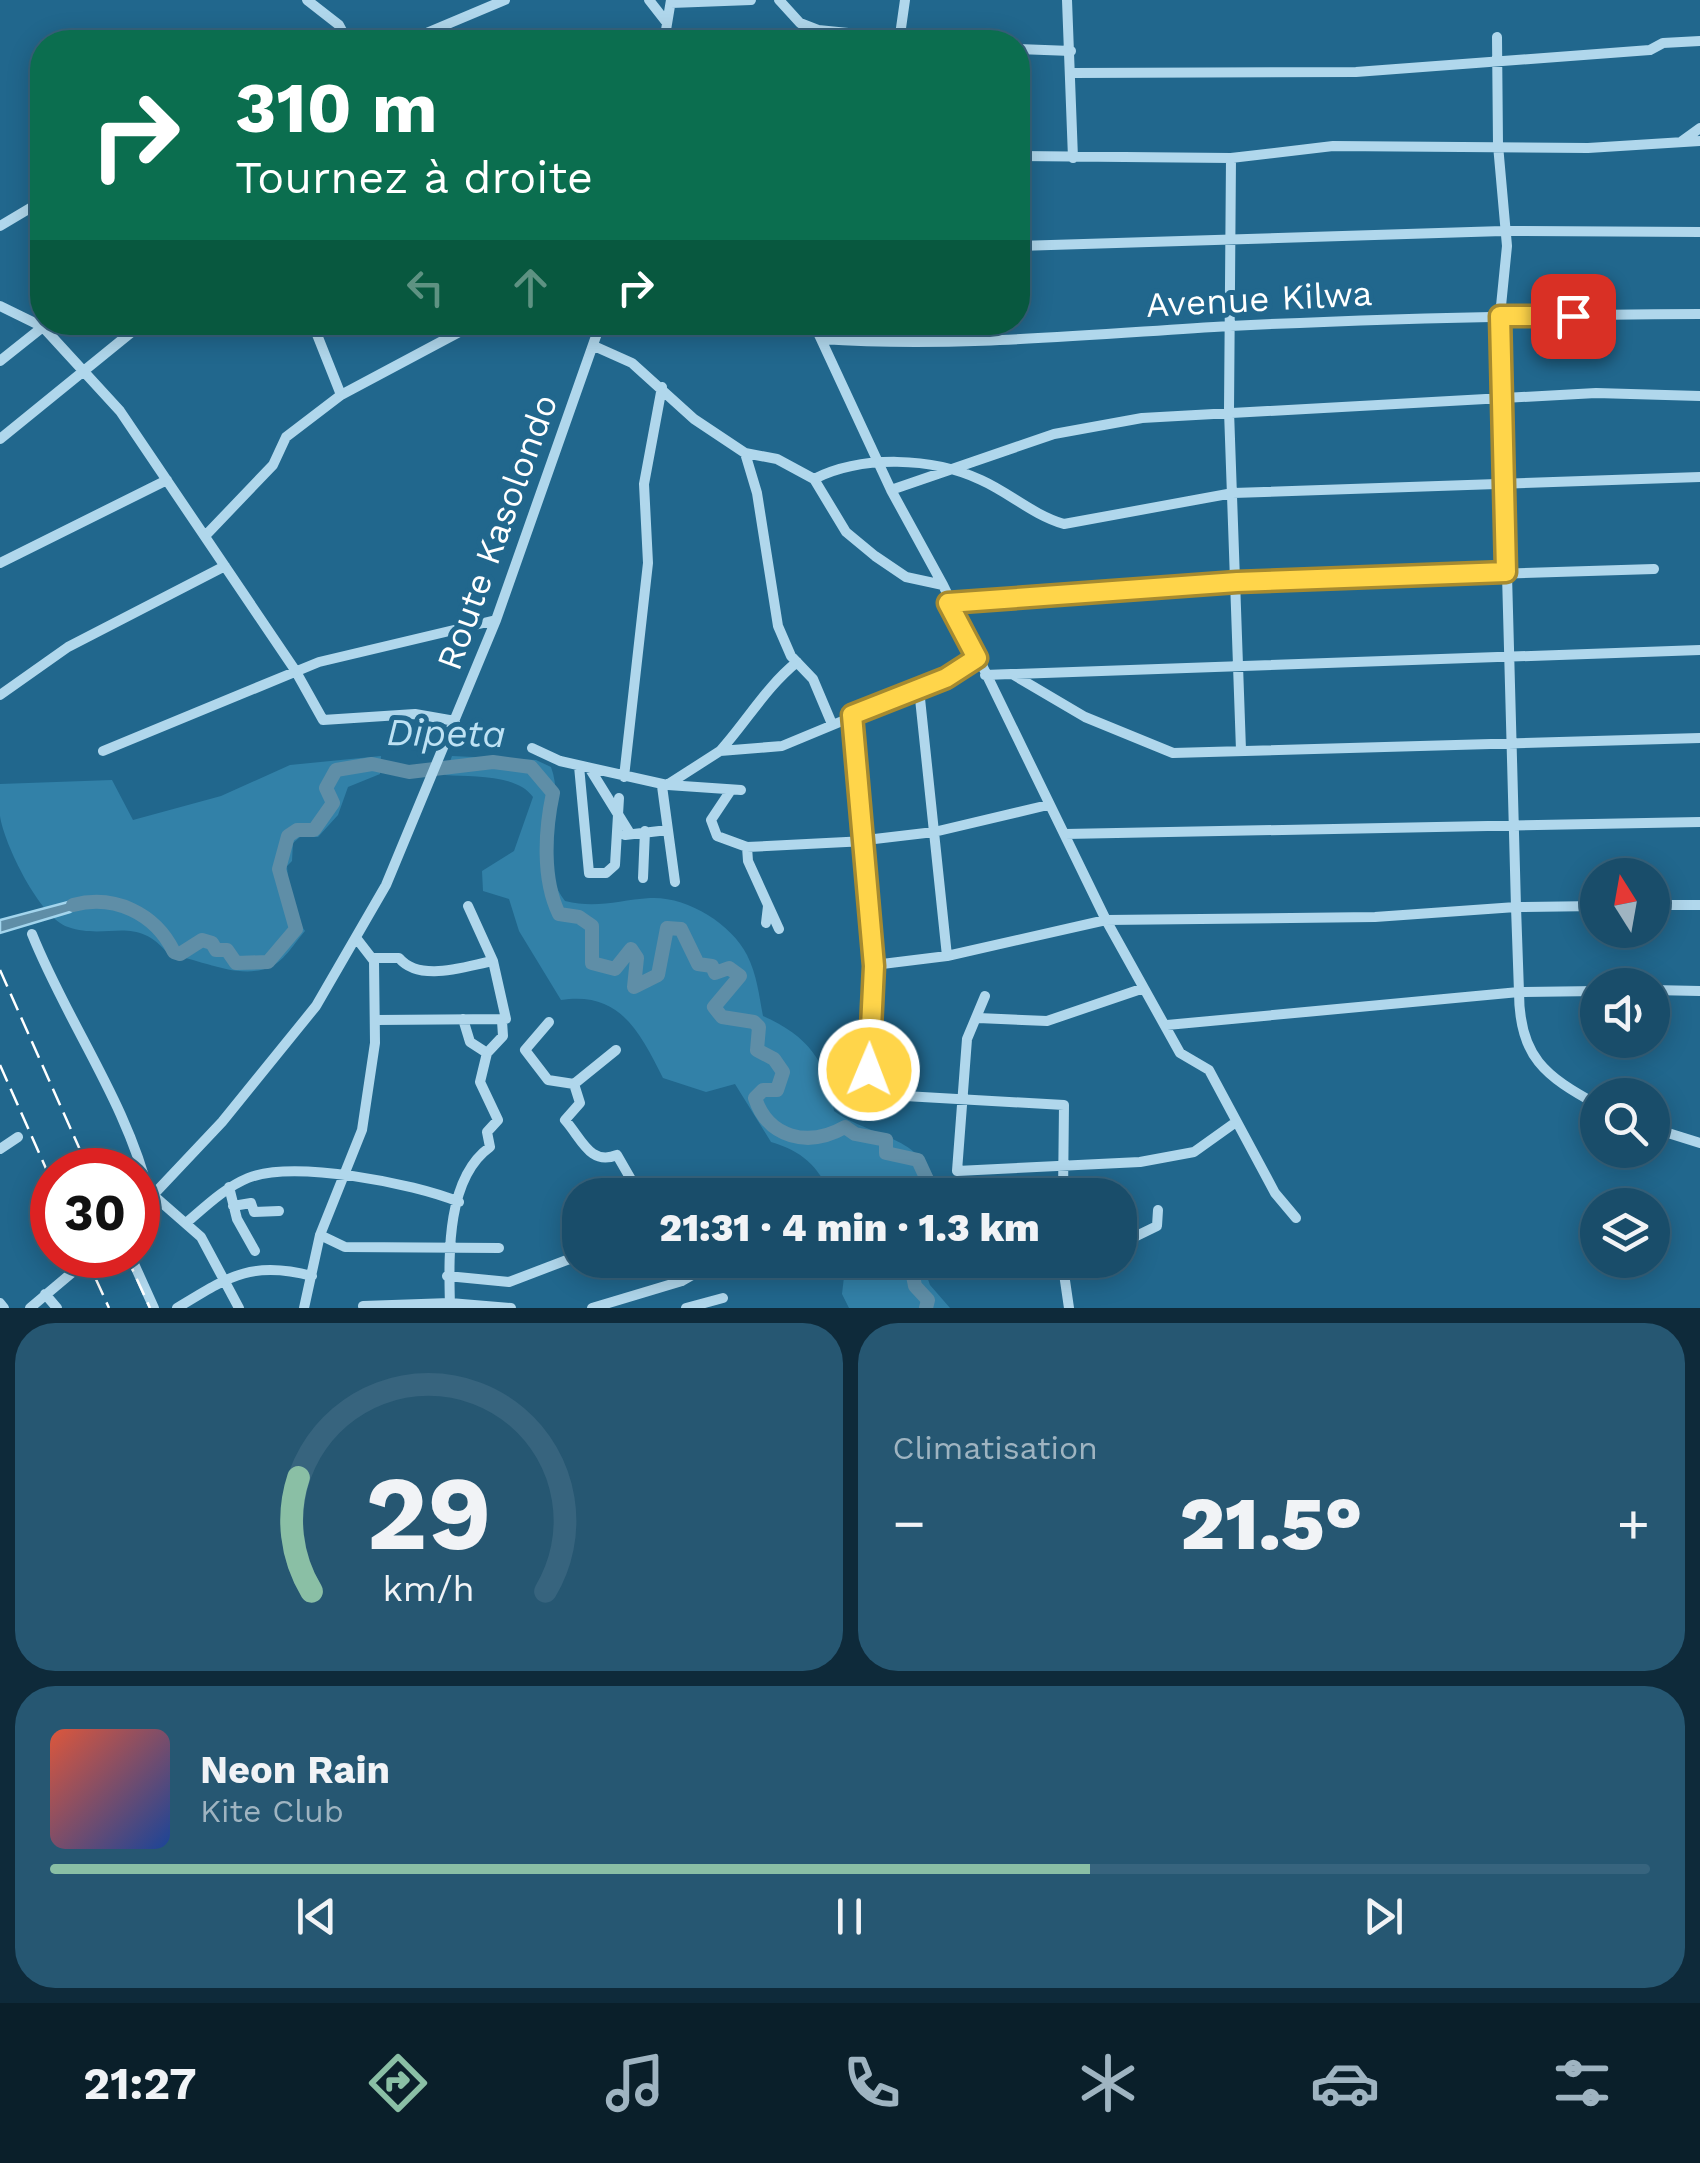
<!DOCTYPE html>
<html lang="fr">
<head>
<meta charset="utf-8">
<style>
  body { margin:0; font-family:"Work Sans",sans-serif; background:#265772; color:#f1f3f6; height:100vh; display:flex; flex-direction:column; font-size:38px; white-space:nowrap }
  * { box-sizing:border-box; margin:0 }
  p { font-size:32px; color:#9fb4c1 }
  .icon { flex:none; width:55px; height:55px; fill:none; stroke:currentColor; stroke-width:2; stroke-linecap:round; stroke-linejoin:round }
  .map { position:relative; height:1308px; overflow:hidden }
  .panel { display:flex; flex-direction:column; gap:15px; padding:15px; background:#0e2a3a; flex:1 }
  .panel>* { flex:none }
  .top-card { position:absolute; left:30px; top:30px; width:1000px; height:305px; border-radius:40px; box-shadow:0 5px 25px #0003,0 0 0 2px #37647e; background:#0b6e4f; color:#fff; overflow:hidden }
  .needle { width:65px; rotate:349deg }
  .fabs { position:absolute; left:1580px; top:858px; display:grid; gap:20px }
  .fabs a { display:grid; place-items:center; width:90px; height:90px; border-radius:50%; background:#194d6a; box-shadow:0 5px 25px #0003,0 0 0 2px #37647e; font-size:50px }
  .speed { position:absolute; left:30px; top:1148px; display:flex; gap:20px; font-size:50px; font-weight:700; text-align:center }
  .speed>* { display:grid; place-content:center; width:130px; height:130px; border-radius:50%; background:#194d6a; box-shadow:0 5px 25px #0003,0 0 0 2px #37647e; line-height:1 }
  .speed .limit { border:15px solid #d22; background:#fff; color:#111 }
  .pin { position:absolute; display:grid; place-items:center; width:85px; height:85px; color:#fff; margin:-42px; border-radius:20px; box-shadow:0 5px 15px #0006 }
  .me { position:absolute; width:110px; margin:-55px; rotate:1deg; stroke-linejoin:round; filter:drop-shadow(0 0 8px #0008) }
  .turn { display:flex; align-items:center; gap:35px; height:210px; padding:0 40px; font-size:45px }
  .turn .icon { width:130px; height:130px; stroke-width:2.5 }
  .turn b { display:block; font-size:70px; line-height:85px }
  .lanes { display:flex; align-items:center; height:95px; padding:0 40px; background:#0003; justify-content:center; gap:50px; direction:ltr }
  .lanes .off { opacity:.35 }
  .big { font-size:75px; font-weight:800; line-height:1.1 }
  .panel .tile { flex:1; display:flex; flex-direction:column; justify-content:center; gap:15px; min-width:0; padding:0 35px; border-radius:40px; background:#265772 }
  .panel .dial { align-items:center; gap:0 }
  .dial svg { height:260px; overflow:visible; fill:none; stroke:#37647e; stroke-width:7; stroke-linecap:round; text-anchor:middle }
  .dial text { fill:#f1f3f6; stroke:none }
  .song { display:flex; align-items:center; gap:30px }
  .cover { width:120px; height:120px; border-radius:15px; background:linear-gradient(135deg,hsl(10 70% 55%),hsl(220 70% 35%)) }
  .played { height:10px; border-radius:5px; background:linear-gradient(90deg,#8abfa5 65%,#37647e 65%) }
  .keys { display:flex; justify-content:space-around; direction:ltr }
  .heat { display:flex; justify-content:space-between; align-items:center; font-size:55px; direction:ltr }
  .panel .tiles { flex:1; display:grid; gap:15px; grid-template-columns:1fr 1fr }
  .tile:last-child { grid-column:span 2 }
  .trip { position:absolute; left:562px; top:1178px; width:575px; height:100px; border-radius:40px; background:#194d6a; box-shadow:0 5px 25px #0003,0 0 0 2px #37647e; font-weight:800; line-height:100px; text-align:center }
  .tab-bar { display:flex; height:160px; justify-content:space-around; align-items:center; background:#0a1f2a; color:#9fb4c1 }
  .tab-bar .icon { width:70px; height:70px }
  .tab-bar .current { color:#8abfa5 }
  .tab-bar b { font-size:45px; color:#f1f3f6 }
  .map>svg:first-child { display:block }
  .green { fill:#3281a8 }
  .water { fill:#5f8ea7; stroke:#a3d5ed; stroke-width:2.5 }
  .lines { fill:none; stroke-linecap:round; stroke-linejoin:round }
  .river { stroke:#5f8ea7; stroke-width:14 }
  .minor { stroke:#b0d7ec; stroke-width:10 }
  .rail { stroke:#fff; stroke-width:2.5; stroke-dasharray:18 8; stroke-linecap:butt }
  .route-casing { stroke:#a68a30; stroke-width:25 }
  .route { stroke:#ffd54a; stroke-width:18 }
  .labels { text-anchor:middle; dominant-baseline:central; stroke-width:10; stroke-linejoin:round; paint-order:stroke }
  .street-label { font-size:35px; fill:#fff; stroke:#21678d }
  .water-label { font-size:38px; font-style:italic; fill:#bee2f4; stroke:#21678d }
</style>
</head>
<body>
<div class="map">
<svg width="1700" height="1308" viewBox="0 0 1700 1308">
  <rect width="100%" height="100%" fill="#21678d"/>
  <path class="green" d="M381 756 380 774 348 787 338 815 318 837H300L293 843 292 861 287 866 290 908 305 931C296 941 284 961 272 966 240 982 200 958 169 955 136 913 109 941 68 927 40 918 4 844 0 816 0 806 0 794 0 784L112 780 133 820 221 796 290 765Z
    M452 756 536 760 551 767C567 809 534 863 565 901 597 909 619 900 650 898 686 896 731 923 747 955 757 975 759 995 763 1016 808 1036 827 1061 834 1111 871 1138 934 1137 933 1195H831C818 1166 802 1151 771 1142L735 1084 706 1092 663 1078C640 1033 621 991 561 1000L519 931 509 899 483 891 482 871 514 851 533 797C517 774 472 777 445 775Z
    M846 1260H921L930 1285 950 1308H849L842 1294Z"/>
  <path class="water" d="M68 902H88L70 912 0 933V920Z"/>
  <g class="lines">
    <path class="river" d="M73 905C114 894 155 913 174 952L180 954 202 940 212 943 216 950H227L236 963 268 962 296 929 279 869 288 836 297 830H314L333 803 326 788 336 770 372 764 409 772 493 762 531 767 553 793C545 830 542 879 559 914L579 917 592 926V963L615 969 631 949 637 958 634 987 658 975 667 928 681 929 698 964 712 966 715 973 729 968 740 976 714 1007 722 1017 754 1022 759 1027 757 1050 774 1059 783 1072 777 1090H763L755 1098C768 1138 808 1148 845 1127L855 1134 886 1140V1153L918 1160 930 1186 919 1188V1195
      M910 1260 915 1286 928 1300 926 1308"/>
    <path class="minor" d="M307 0 339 25 348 42
      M649 0 667 23
      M779 0 800 23 818 30 939 42
      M1067 0 1073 158
      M671 3 751 0
      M405 42 505 0
      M664 42 671 0
      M899 42 905 0
      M1018 49 1071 51
      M1073 73 1356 72 1650 50 1663 43 1700 41
      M1682 141 1700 128
      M1018 156 1231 158 1333 146 1588 148 1700 141
      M1231 158 1229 411 1241 750
      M0 226 42 201
      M1018 246 1503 231 1700 232
      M0 306 43 327 120 411 295 670 323 720 415 714 455 721
      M312 322 341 395
      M813 322 891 490 943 585 1106 920 1180 1053 1209 1070 1275 1193 1296 1218
      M821 339C959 348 1093 334 1230 326 1386 318 1543 315 1700 314
      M594 346 632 363 694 419 745 453 777 459 814 479 846 532 875 556 906 577 943 585
      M0 361 49 322
      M0 439 144 322
      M745 453 757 493 778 626 791 656 813 679 832 724
      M814 479C862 455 932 457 981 480 1010 493 1033 515 1064 524L1233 493 1700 477
      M891 490 1054 434 1142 418 1596 393 1700 396
      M206 535 273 465 286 437 341 395 478 322
      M0 563 167 480
      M948 603 1237 582 1654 569
      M1012 674 1085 717 1173 753 1700 738
      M985 675 1700 650
      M919 689 947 956
      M0 695 68 647 225 566
      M853 715C867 849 875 981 869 1116
      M532 748 560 761 667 785 720 751 782 746 946 678 977 659
      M103 751 319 662 496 620
      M720 751C747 721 766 687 797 662
      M579 766 589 873H606L615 865 619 798
      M590 769 629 832
      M624 777 648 563 644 484 662 387
      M668 785 741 790
      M662 786 675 882
      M731 790 711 820 717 836 747 847 866 841
      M1065 834 1700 822
      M625 835 668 830
      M866 840 934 832 1048 805
      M747 847 748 861 779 929
      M643 878 645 831
      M1652 905H1700
      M1598 906 1516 907 1519 992 1598 991
      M766 923 768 906
      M32 934C68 1024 127 1102 150 1198
      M372 958H399C420 983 466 966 493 961
      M874 965 947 956 1106 920 1375 917 1516 907 1500 316 1507 246 1498 145 1497 37
      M1652 990 1700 991
      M985 996 967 1039 957 1171 1140 1162 1194 1152 1236 1122
      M978 1018 1047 1021 1144 988
      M376 1020 506 1019 493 961 468 906
      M549 1022 525 1050 548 1080 574 1084
      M1167 1025 1519 992C1519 1057 1545 1076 1598 1105
      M616 1050 574 1084 580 1103 565 1120C582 1139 590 1166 617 1155L640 1195
      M487 1053 503 1036 502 1021
      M870 1094 1064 1105 1063 1195
      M1652 1128 1700 1143
      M0 1149 18 1137
      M229 1187 237 1219 255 1251
      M153 1195 201 1237 239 1308
      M233 1206 251 1203 254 1212 279 1211
      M138 1211 222 1122 316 1006 386 885 496 620 601 322
      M186 1223C205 1207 224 1188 248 1178 294 1160 413 1183 459 1202
      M320 1235 345 1247 499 1248
      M1120 1244 1157 1226 1158 1210
      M130 1255 154 1308
      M671 1260 682 1281 703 1269 709 1260
      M1062 1260 1069 1308
      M447 1276 509 1282 580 1255
      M45 1294 57 1308
      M0 1303 4 1308
      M363 1306 450 1303 511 1308
      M30 1308 93 1255
      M177 1308C228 1277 251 1260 312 1276
      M304 1308 320 1235 362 1130 375 1043 374 961 357 939
      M450 1308C449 1259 445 1179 490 1147L487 1132 498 1120 480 1082 487 1053 470 1042 463 1019
      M592 1308 682 1281
      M686 1308 723 1298"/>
    <path class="rail" d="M0 970 89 1170
      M0 1065 52 1182
      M85 1255 109 1308
      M126 1255 150 1308"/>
  </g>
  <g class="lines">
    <g class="route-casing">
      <path id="route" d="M869 1070 874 966 852 715 946 678 977 658 948 603 1237 582 1506 572 1500 316H1573"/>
    </g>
    <use href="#route" class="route"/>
  </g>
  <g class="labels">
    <g class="street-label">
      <text transform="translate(1259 299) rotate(-3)">Avenue Kilwa</text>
      <text transform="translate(497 532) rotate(-70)">Route Kasolondo</text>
    </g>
    <g class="water-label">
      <text transform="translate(446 733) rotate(1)">Dipeta</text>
    </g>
  </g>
</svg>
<div class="fabs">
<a><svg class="needle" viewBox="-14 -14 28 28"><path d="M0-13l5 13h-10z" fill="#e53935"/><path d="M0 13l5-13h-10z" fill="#9fb4c1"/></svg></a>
<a><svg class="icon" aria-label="sound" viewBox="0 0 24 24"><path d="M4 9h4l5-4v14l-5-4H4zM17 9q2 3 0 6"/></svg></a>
<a><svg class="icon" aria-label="search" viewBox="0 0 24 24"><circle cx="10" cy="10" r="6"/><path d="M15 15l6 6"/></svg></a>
<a><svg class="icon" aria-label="layers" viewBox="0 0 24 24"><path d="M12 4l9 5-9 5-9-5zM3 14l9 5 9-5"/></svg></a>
</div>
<div class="speed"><div class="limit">30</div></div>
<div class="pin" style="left:1573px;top:316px;background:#d93025"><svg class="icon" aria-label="arrive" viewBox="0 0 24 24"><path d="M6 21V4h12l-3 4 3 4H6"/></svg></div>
<svg class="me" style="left:869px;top:1070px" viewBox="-20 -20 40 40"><circle r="17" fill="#ffd54a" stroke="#fff" stroke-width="3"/><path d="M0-11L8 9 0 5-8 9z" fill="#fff"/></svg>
<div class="trip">21:31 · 4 min · 1.3 km</div>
<div class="top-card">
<div class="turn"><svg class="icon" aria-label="right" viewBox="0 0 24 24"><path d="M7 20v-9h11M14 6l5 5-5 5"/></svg><div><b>310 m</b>Tournez à droite</div></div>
<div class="lanes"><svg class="icon off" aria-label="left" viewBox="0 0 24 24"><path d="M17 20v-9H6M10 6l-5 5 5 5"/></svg><svg class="icon off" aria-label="ahead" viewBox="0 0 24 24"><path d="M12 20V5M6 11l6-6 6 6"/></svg><svg class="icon" aria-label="right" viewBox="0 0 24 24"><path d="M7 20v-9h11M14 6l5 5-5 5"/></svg></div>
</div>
</div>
<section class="panel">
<div class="tiles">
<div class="tile dial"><svg viewBox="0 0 100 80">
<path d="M14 69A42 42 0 1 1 86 69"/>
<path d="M14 69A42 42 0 0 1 10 34" stroke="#8abfa5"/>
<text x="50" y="56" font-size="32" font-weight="700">29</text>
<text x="50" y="72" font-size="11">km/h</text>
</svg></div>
<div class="tile"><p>Climatisation</p>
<div class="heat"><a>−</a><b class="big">21.5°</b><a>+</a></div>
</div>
<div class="tile">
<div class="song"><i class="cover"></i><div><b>Neon Rain</b><p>Kite Club</p></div></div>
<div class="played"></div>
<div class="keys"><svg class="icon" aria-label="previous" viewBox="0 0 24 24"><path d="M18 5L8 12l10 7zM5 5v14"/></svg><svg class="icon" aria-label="pause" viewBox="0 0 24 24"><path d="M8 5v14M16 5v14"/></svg><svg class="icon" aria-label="next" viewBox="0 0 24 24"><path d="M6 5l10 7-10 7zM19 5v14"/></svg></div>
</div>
</div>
</section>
<nav class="tab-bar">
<b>21:27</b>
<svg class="icon current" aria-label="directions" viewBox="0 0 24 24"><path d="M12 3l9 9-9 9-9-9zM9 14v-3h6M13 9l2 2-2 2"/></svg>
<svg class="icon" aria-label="music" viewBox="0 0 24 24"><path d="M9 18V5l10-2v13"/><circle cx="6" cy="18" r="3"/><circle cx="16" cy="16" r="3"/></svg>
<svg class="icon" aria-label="phone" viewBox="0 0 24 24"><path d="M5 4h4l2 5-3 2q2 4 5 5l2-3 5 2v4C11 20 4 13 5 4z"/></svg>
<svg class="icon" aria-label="climate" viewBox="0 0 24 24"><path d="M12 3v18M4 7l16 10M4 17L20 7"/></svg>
<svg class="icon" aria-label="car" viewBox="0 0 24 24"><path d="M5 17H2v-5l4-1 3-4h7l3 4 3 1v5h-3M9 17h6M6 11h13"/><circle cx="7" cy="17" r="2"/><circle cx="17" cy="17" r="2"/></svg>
<svg class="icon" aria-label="filters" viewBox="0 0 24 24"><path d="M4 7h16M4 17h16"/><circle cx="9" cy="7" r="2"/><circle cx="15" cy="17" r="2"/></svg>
</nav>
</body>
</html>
